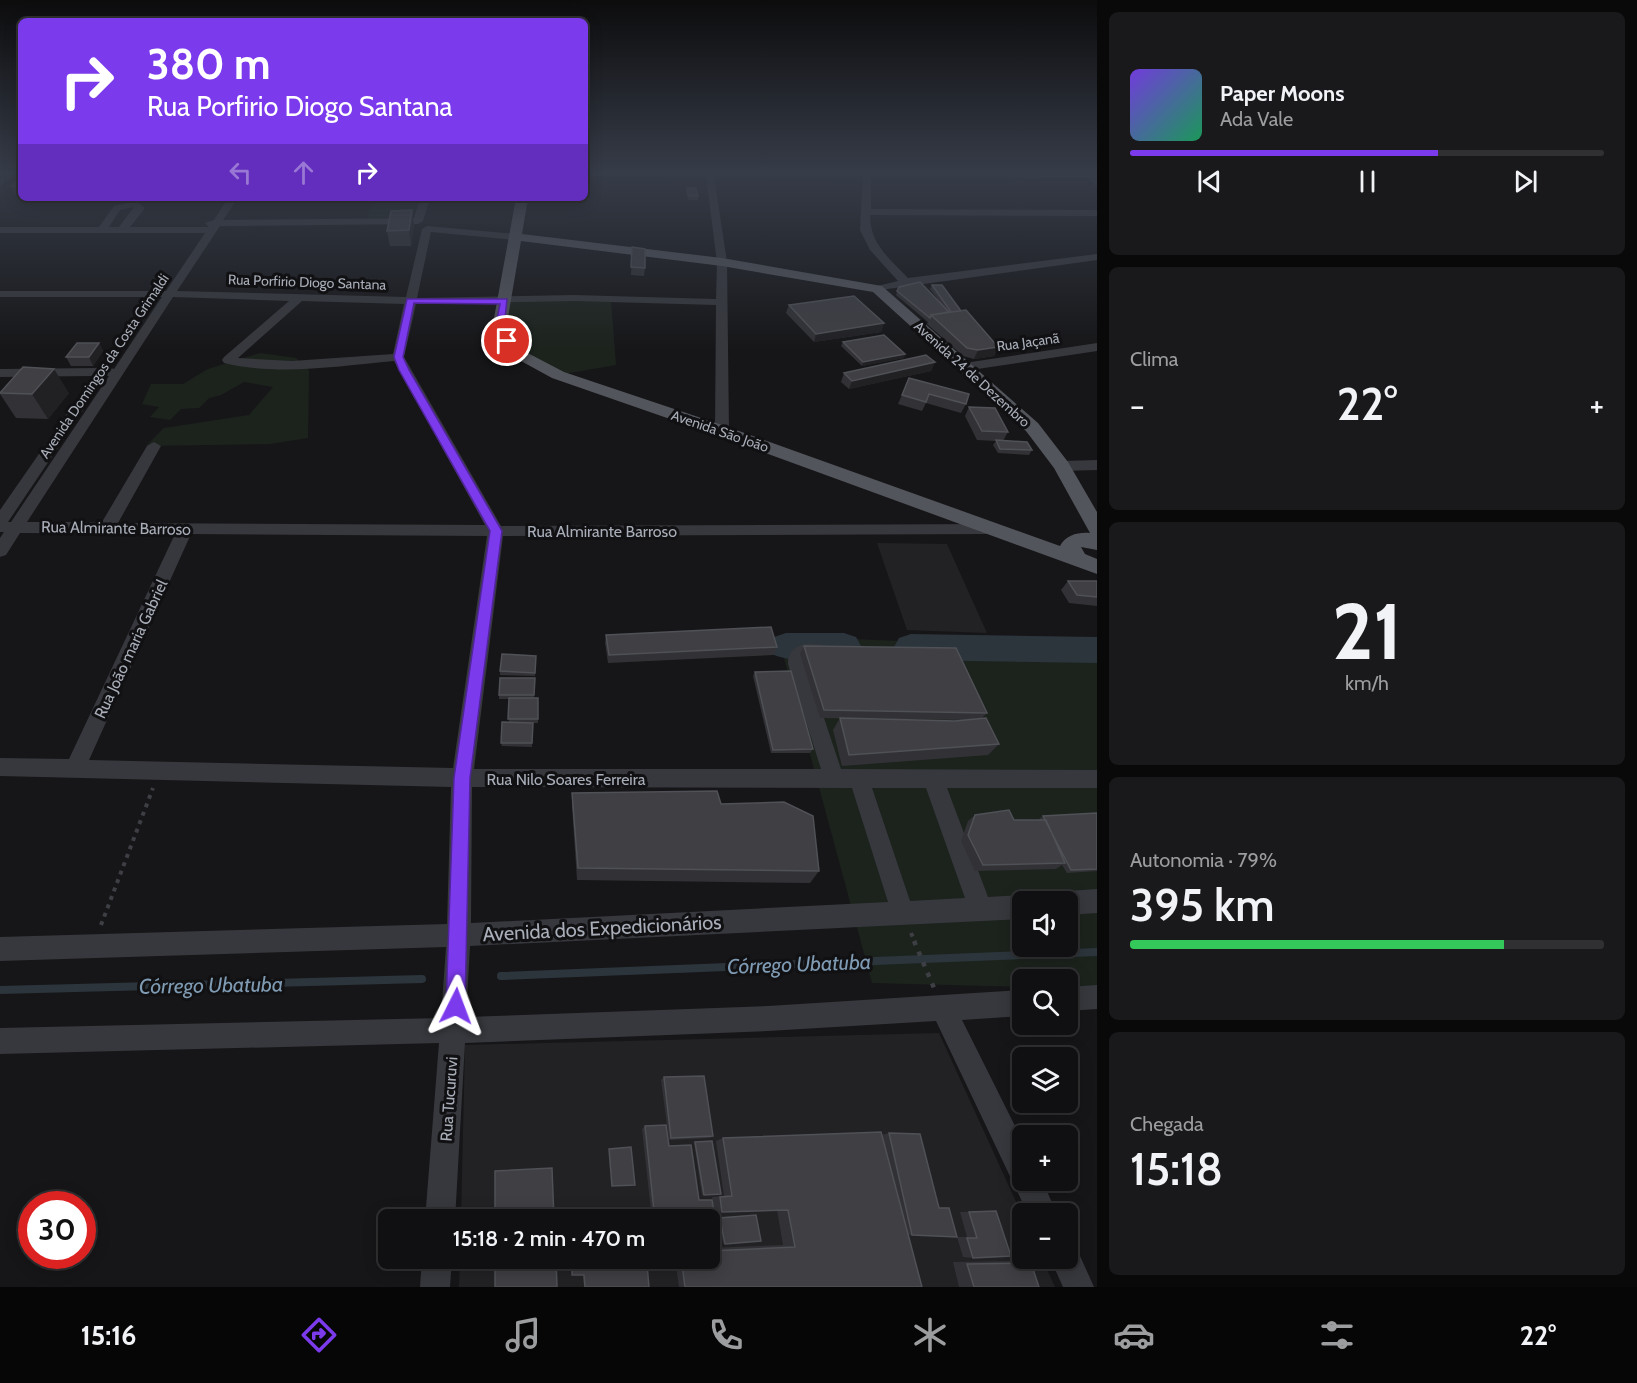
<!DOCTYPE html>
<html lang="pt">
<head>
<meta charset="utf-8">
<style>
  body { margin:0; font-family:Cabin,sans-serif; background:#19191b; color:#f1f3f6; height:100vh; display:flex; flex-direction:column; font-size:22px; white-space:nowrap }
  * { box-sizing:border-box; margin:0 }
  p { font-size:20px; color:#9c9d9f }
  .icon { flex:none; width:33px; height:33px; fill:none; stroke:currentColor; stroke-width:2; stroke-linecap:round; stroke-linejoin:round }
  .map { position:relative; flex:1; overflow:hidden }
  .sheet { display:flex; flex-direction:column; gap:12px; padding:12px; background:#09090a; width:540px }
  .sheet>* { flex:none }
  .banner { position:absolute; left:18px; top:18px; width:570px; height:183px; border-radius:9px; box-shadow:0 3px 15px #0003,0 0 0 2px #303032; background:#7c3aed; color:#fff; overflow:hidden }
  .tools { position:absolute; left:1012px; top:891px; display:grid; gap:12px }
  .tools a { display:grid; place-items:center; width:66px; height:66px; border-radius:9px; background:#101012; box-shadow:0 3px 15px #0003,0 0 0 2px #303032; font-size:30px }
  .speed { position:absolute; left:18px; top:1191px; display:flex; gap:12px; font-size:30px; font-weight:700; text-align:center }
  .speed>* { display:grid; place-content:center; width:78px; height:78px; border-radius:50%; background:#101012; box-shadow:0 3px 15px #0003,0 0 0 2px #303032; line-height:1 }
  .speed .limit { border:9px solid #d22; background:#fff; color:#111 }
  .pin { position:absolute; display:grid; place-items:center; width:51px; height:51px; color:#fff; margin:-26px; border:3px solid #fff; border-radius:50%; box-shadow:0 2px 6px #0007 }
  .me { position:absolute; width:66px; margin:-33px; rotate:3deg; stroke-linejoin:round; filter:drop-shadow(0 0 4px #0008) }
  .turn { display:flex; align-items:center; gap:21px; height:126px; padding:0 30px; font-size:27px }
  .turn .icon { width:78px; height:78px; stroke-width:2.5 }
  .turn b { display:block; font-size:42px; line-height:51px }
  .lanes { display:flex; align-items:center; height:57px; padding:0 30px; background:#0003; justify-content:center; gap:30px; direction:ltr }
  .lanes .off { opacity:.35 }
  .big { font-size:45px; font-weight:600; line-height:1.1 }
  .sheet .card { flex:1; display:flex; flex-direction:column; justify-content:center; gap:9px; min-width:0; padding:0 21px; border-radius:9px; background:#19191b }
  .sheet .dial { align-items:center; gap:0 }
  .dial b { font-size:78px; line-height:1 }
  .song { display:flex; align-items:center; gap:18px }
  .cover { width:72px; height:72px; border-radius:9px; background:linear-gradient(135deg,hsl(260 70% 55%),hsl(150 70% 35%)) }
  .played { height:6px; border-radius:3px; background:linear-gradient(90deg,#7c3aed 65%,#303032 65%) }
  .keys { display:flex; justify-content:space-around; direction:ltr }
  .heat { display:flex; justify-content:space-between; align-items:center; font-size:33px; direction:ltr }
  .charge { height:9px; border-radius:4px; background:linear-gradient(90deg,#34c759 79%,#303032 0) }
  .trip { position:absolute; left:378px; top:1209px; width:342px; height:60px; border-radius:9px; background:#101012; box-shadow:0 3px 15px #0003,0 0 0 2px #303032; font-weight:600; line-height:60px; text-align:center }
  .tab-bar { display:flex; height:96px; justify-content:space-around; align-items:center; background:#060607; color:#9c9d9f }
  .tab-bar .icon { width:42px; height:42px }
  .tab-bar .on { color:#7c3aed }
  .tab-bar b { font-size:27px; color:#f1f3f6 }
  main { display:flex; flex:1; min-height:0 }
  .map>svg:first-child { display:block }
  .built { fill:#222225 }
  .green { fill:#1c231d; fill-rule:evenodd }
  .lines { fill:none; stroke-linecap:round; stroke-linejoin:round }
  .stream { stroke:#2c353c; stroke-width:8 }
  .river { fill:#2c353c; fill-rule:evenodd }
  .path-far1 { stroke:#3d3f44; stroke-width:4; stroke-dasharray:4 5; stroke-linecap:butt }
  .path { stroke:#3d3f44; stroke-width:4.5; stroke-dasharray:4.5 7; stroke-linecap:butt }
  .minor { fill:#37383d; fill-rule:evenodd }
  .major { fill:#53555c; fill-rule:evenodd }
  .wall { fill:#323236 }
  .shaded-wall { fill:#212124 }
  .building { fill:#3f3f44; stroke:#4f5156; stroke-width:1.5 }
  .route { fill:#7c3aed; stroke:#51269a; stroke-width:1.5 }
  .labels { text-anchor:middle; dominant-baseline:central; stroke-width:6; stroke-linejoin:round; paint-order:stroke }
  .far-street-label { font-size:14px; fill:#a8adb8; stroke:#111113 }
  .street-label { font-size:16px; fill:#a8adb8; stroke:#111113 }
  .near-street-label { font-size:20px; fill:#a8adb8; stroke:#111113 }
  .near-water-label { font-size:21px; font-style:italic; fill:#7f9bb3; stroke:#111113 }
</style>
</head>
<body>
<main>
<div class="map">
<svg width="1097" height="1287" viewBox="0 0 1097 1287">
  <rect width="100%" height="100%" fill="#161618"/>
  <path class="built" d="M877 543 947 544 987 633 907 630Z
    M939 1033 1023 1217V1258L1042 1259 1055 1287H459L460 1259 710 1258V1220L461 1219 465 1045Z"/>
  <path class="green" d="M374 198H420L413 217 367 218Z
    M611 299 616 365 558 375 515 352 499 329 504 301Z
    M260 353 296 358 309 370 308 438 270 444 146 446 164 428 249 415 273 387 244 382 221 395 209 398 199 408 181 409 170 420 150 417 159 407 142 404 151 384H183L208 369Z
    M778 636 1097 649V989H1068V980H1023V987L872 983ZM1023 902H1068V946H1023Z"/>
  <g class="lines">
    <path class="stream" d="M501 976 1097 952
      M0 990 422 979"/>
    <path class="river" d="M786 633H844L856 637 861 646 856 655C833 663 797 663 774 655L769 646 774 637Z
      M911 634 1097 637V663L911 660 899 656 894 647 899 638Z"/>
    <path class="path-far1" d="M101 925 153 788
      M911 933 915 942"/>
    <path class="path" d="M914 941 934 988"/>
    <path class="minor" d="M9 171 17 172 0 186V178Z
      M708 171 716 172 714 176 727 262 729 431 727 434 722 435 715 431 716 305 574 301 416 304 404 357 501 526 988 524 994 525 996 529 994 533 988 534 503 536 474 769H821L788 664C788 641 813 641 830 647L833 652 830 657 806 659V664L841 769 1097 770V788H947L988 897 1023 895 1031 899 1032 902H1023V919L470 946 466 1017 768 1006 1023 990V1016L962 1020 1023 1142V1180H1042L1057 1214H1028L936 1021 768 1031 465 1043 455 1220H425L439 1043 0 1054V1028L441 1018 446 947 0 961V937L447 924 451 787 0 776V758L69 759 175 534 20 533 6 555 0 557V538L4 532H0V510L93 376 0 377V369L99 368 104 366 114 369 162 297H0V291H166L205 233H0V227H99L114 206 136 201 145 208 130 227H209L205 223 214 220 228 198H238L223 220 414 218 420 198H430L423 221 418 224 220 226 177 291 406 297 422 229 427 226 516 234 521 237 516 240 431 232 417 298 574 295 716 299 717 262 706 176ZM134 207 119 227H109L120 210ZM173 297 289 301 224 357 222 360 224 363C279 376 338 366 394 361L485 525 118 523 161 446 154 442 147 446 102 522H27ZM302 301 404 304 393 354 292 361 238 358ZM106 376H109L11 522H8ZM191 534 487 536 453 768 89 760ZM472 787 852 788 888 902 471 923ZM872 788H926L965 898 910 901Z
      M867 171 871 174V209L1097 210V216L870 215C870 244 889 258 908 278L1097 254V260L873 291V287L898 281 870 250 860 230 863 174Z
      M1080 171H1089L1097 179V187Z
      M1097 343V351L964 371 958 367 964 363Z
      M1097 460V470L1062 471 1055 466 1062 461Z
      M1097 889V913L1068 915V902H1057L1060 895 1068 891Z
      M1097 985V1009L1068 1011V987Z
      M1068 1244 1076 1247 1094 1287H1063L1050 1258H1068Z
      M422 1258H452L450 1287H420Z"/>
    <path class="major" d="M0 171H21V175H0Z
      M585 171H1097V177L585 176Z
      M516 198H528L522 234 722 258 882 286 1038 423 1068 462 1097 512V550L1081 547 1085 554 1097 559V574L716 435 552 378 510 355 492 329ZM521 241 722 266 873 292 1026 431 1054 468 1090 533C1078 532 1066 535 1060 546L728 427 564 372 520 349 506 329Z"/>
  </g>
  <path class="wall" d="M21 177V193L15 194 11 186Z
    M687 188 698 196V200H688L686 192Z
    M345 198H364L363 201Z
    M412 210 414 225 411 246H390L387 231Z
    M632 247 645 268 644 276 631 275Z
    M932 285 998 347 994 356 974 359 963 356 927 324 928 322 896 295 899 287 940 302 930 289Z
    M789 305 884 323 881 332 814 342 786 313Z
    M843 342 905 354 904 358 862 366 841 346Z
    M99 343 103 351 93 366H71L66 357Z
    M935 362 931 371 849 389 841 382 844 373Z
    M909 378 966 404 961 413 926 403 922 411 898 404Z
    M0 392 69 393 48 419 16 418 0 394Z
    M969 407 1008 432 1003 441 1032 450 1029 455 998 453 993 445 996 441 977 440 965 416Z
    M1068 581H1097V606L1069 603 1061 590Z
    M606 635 777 647 774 655 608 663 605 643Z
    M804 646 987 713 981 719 999 744 988 755 842 766 833 730 840 718 955 721 967 720 820 718 800 654Z
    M536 660 535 676 500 675V671Z
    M755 672 813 749 810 753H771L753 676Z
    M535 678 534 698H538V723H515H533L532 747 502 746 501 743 509 723V699H499V695Z
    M572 793 721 804 819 871 810 883 577 880 572 806Z
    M1097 813V871L1067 873 1062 865 1056 869 975 871 961 841 968 821 975 815 1014 820H1040L1039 819 1043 816Z
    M664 1077 713 1136 710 1138 669 1140 661 1080Z
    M645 1126 669 1146 710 1220H652L642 1129Z
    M889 1133 939 1208 957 1237 908 1235 922 1287H679L675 1258H710V1248L783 1245 777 1210 714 1212 712 1197 724 1196 716 1141 723 1138 881 1135Z
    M694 1142H695L721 1194 702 1195Z
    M986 1211H996L973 1258 963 1257 957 1237H967L960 1212Z
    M756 1215 725 1244 723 1243 718 1217Z
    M571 1258H596V1263L644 1262 647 1264 649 1287H584L583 1275H572Z
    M1014 1261 1031 1263 1039 1287H959L953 1262Z"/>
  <path class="shaded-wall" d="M412 210 414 225 411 246 409 230Z
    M884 323 881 332 814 342 816 334Z
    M99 343 103 351 93 366 89 357Z
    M998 347 994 356 974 359 978 350Z
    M905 354 904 358 862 366 863 362Z
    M935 362 931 371 849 389 852 381Z
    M54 369 69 393 48 419 32 394Z"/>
  <path class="building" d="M21 177V186H11Z
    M687 188H696L698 196H689Z
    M412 210 409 230 387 231 391 211Z
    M632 247 645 249V268L631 267Z
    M920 282 949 312 931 315 930 318 897 291 899 287Z
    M932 285H942L961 311 951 312Z
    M854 296 884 323 816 334 789 305Z
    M966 310 998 347 978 350 967 348 931 315Z
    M884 335 905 354 863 362 843 342Z
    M77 343H99L89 357H66Z
    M926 355 935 362 852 381 844 373Z
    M23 367 54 369 32 394 0 393Z
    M909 378 969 394 966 404 929 394 926 402 902 395Z
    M969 407 995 408 1008 432 982 431Z
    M996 440 1027 442 1032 450 1000 449Z
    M1068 581H1097V597L1077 595Z
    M771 627 777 647 609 655 606 635Z
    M804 646 956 648 987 713 824 710Z
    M502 654 536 656 535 673 500 671Z
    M791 671 813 749 773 750 755 672Z
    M500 678H535L534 695H499Z
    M509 698H538V719H508Z
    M840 718 955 721 986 718 999 744 849 755Z
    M502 722 533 723 532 743H501Z
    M717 791 721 804 784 802 813 816 819 871 578 868 572 793Z
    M1009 810 1014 820H1046L1065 863 983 865 968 835 975 815Z
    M1097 813V869L1071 870 1043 816Z
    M704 1076 713 1136 671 1138 664 1077Z
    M666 1125 669 1146 691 1145 699 1200H712L716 1224H710V1220H655L645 1126Z
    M881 1132 922 1287H685L681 1258H710V1251L795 1247 788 1210 722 1212 720 1197 732 1196 723 1138Z
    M889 1133 920 1134 939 1208H949L957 1237 912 1235Z
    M712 1141 721 1194 704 1195 695 1142Z
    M631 1147 635 1185 612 1186 609 1149Z
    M552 1168 554 1220H495V1171Z
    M996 1211 1011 1256 973 1258 967 1238H977L969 1212Z
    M756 1215 761 1241 725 1244 720 1218Z
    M571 1217H594V1220H571Z
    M495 1258H556L557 1287H495Z
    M572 1258H596V1265L647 1264 649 1287H585L584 1275H572Z
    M1031 1263 1039 1287H974L967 1264Z"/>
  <linearGradient id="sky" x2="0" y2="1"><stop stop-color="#0c0c0d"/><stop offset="0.49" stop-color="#363c48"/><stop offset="1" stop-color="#363c48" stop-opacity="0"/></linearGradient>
  <rect width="1097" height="351" fill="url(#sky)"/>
  <path class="route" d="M407 299H507L504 329 512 341 504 343 495 329 500 304 414 303 403 357 409 370 502 531 470 778 465 1006 462 1012 456 1015 449 1012 446 1006 454 778 490 531 399 370 394 357Z"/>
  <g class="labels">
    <g class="far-street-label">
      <text transform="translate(307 282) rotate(2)">Rua Porfirio Diogo Santana</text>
      <text transform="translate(1028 342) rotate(-8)">Rua Jaçanã</text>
      <text transform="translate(104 366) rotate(-56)">Avenida Domingos da Costa Grimaldi</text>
      <text transform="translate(972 374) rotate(42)">Avenida 24 de Dezembro</text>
      <text transform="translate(720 431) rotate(19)">Avenida São João</text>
    </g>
    <g class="street-label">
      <text transform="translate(116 528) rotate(1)">Rua Almirante Barroso</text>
      <text x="602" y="531">Rua Almirante Barroso</text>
      <text transform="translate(131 649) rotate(-65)">Rua João maria Gabriel</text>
      <text x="566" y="779">Rua Nilo Soares Ferreira</text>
      <text transform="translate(449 1099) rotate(-86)">Rua Tucuruvi</text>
    </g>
    <g class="near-street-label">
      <text transform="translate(602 928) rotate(-3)">Avenida dos Expedicionários</text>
    </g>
    <g class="near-water-label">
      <text transform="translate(799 964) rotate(-2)">Córrego Ubatuba</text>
      <text transform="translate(211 985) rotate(-1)">Córrego Ubatuba</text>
    </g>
  </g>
</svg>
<div class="tools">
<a><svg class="icon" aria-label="sound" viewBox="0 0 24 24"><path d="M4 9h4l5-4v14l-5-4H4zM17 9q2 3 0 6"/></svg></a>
<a><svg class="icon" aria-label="search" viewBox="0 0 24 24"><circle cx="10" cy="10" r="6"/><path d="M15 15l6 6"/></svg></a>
<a><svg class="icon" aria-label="layers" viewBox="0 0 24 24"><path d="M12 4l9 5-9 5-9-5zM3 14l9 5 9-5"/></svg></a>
<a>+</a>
<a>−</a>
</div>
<div class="speed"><div class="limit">30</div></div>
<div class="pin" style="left:507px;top:341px;background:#d93025"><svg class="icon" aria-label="arrive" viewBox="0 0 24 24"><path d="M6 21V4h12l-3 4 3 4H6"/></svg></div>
<svg class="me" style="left:456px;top:1006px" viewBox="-20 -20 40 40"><path d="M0-17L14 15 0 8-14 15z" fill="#7c3aed" stroke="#fff" stroke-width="4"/></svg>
<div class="trip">15:18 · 2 min · 470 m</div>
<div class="banner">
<div class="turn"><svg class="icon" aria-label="right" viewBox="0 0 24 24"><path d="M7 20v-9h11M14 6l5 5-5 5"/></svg><div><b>380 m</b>Rua Porfirio Diogo Santana</div></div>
<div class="lanes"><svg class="icon off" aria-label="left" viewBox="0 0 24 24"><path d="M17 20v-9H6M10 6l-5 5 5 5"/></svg><svg class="icon off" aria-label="ahead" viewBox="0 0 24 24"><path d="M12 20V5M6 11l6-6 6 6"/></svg><svg class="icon" aria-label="right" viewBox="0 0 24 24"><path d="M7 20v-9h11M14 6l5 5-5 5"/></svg></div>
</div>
</div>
<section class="sheet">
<div class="card">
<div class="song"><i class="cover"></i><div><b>Paper Moons</b><p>Ada Vale</p></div></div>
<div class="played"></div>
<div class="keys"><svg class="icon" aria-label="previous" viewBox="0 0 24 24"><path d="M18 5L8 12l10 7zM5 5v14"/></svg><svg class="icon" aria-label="pause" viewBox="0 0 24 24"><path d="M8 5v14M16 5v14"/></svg><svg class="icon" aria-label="next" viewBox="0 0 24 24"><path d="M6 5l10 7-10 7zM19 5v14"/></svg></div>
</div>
<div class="card"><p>Clima</p>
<div class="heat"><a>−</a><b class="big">22°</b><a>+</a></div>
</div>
<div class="card dial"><b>21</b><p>km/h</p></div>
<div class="card"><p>Autonomia · 79%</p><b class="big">395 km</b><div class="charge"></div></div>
<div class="card"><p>Chegada</p><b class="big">15:18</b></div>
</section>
</main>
<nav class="tab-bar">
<b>15:16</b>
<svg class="icon on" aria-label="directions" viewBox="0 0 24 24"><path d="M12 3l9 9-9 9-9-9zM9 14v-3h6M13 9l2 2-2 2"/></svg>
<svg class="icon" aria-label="music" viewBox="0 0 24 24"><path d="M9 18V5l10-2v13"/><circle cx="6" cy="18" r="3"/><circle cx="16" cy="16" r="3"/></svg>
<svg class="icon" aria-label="phone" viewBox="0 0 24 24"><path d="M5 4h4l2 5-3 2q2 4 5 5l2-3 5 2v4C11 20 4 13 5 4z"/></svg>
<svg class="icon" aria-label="climate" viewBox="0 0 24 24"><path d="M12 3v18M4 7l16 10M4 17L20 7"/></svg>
<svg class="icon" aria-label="car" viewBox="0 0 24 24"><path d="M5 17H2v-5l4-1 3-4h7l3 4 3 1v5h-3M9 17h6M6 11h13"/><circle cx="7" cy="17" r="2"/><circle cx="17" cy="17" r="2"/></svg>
<svg class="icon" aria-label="filters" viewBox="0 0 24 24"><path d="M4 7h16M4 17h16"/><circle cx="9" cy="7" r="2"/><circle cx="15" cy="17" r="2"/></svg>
<b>22°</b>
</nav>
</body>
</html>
